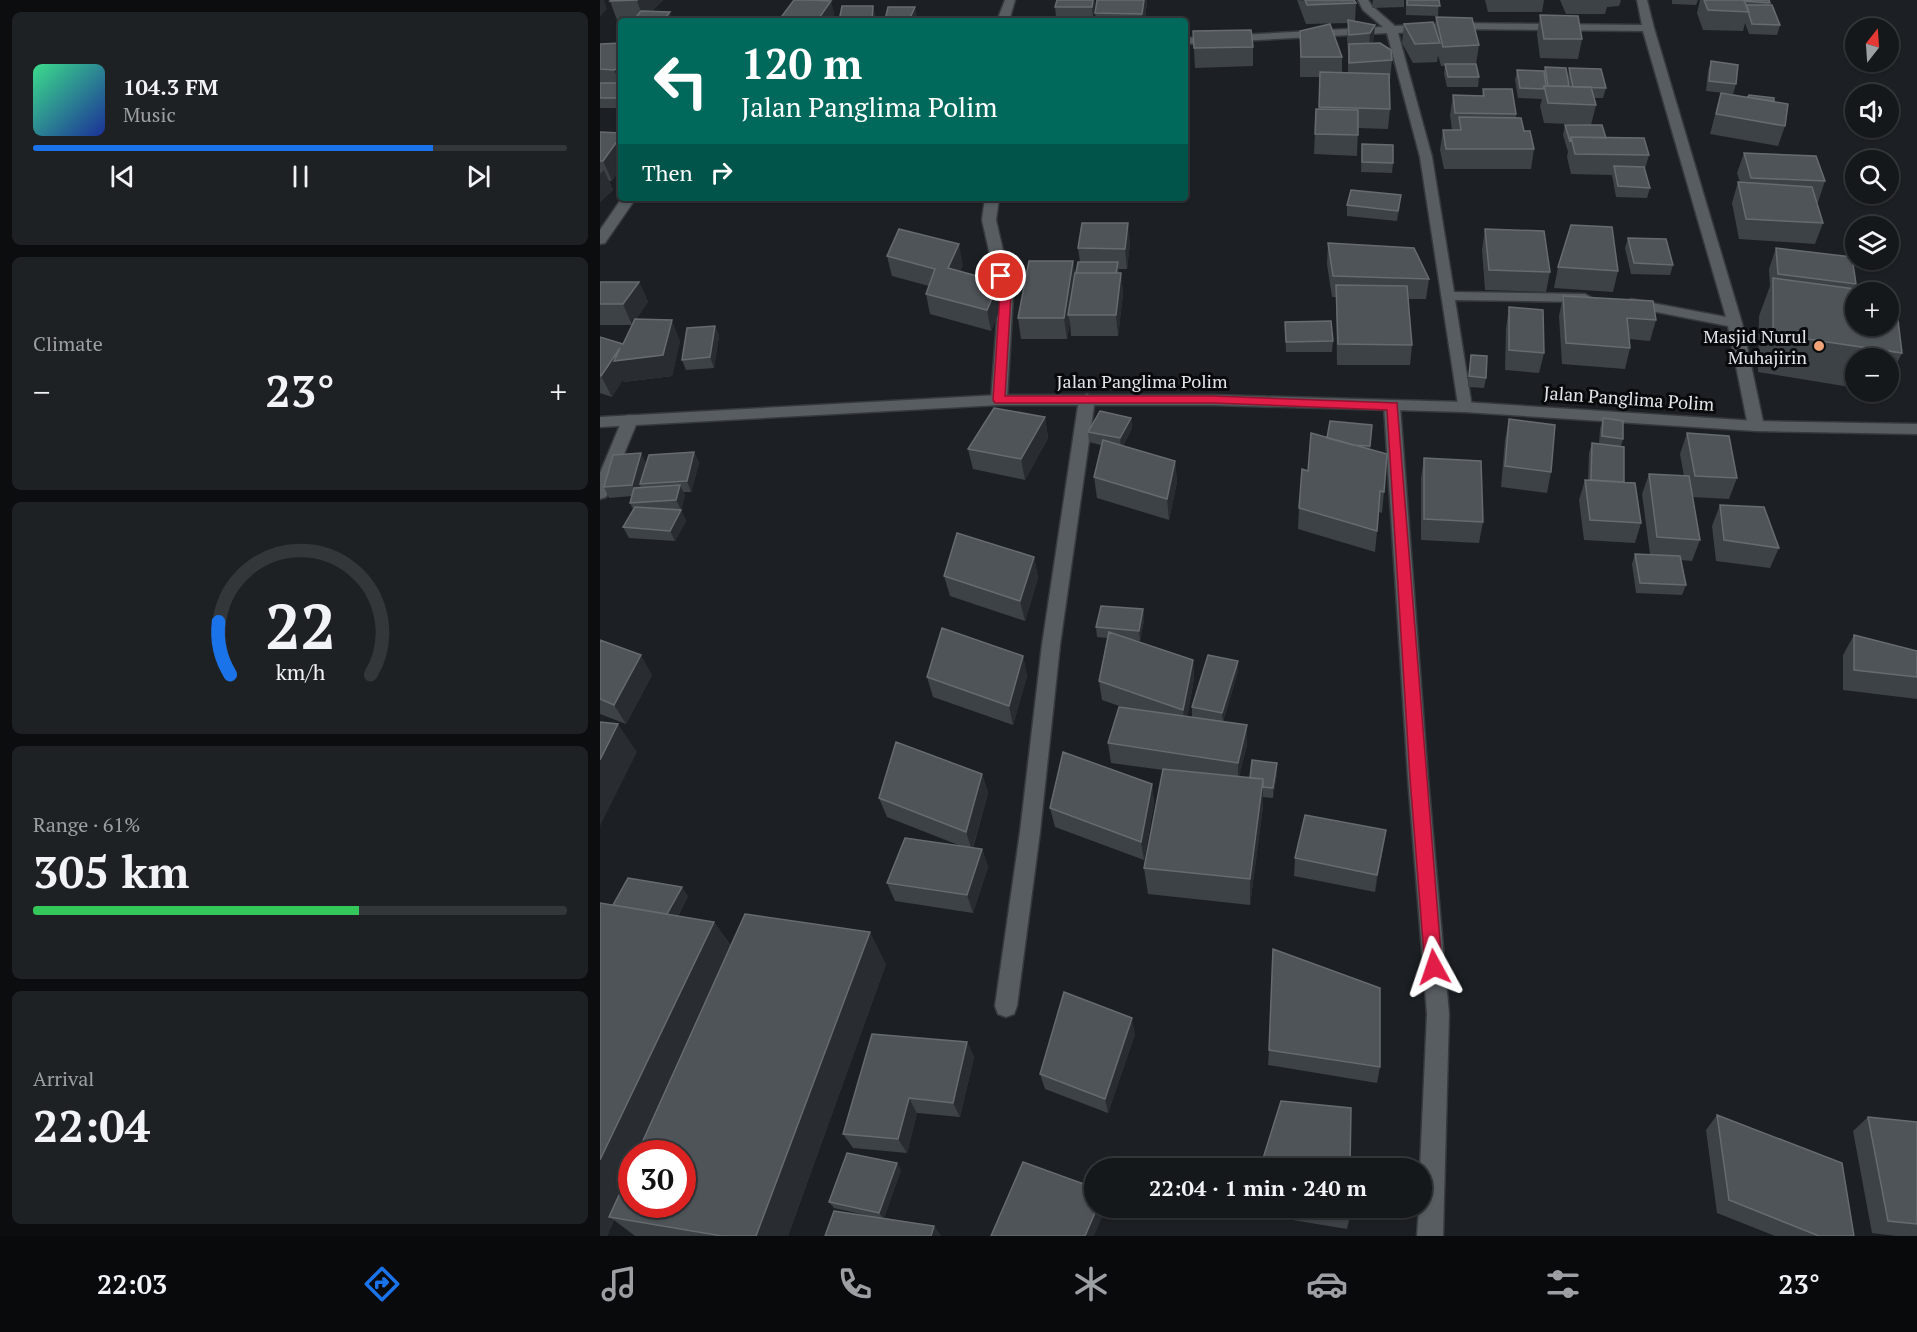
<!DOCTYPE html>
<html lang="en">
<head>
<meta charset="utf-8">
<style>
  body { margin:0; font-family:"PT Serif",serif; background:#1e2124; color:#f1f3f6; height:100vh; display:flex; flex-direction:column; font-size:22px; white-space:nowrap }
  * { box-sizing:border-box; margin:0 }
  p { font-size:20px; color:#9da0a3 }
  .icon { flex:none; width:33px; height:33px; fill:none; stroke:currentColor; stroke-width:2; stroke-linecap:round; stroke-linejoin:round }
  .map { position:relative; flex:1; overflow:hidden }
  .sheet { display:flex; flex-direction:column; gap:12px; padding:12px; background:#0c0d0f; width:600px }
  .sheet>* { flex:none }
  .top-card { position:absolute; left:18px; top:18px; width:570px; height:183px; border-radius:6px; box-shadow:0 2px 4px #0004,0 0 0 2px #34373a; background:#00695c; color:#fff; overflow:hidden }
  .needle { width:39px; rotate:17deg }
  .controls { position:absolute; left:1245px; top:18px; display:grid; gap:12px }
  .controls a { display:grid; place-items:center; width:54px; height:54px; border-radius:50%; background:#15181b; box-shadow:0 2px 4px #0004,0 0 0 2px #34373a; font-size:30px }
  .speed { position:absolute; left:18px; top:1140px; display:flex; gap:12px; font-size:30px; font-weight:700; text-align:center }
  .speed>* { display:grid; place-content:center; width:78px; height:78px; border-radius:50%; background:#15181b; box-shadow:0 2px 4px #0004,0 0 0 2px #34373a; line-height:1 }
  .speed .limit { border:9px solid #d22; background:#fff; color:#111 }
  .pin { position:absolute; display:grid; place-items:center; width:51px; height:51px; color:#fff; margin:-26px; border:3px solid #fff; border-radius:50%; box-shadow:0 2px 6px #0007 }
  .me { position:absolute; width:66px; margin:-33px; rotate:355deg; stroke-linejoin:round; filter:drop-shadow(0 0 4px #0008) }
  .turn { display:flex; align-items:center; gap:21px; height:126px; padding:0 24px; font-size:27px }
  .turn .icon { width:78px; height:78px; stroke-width:2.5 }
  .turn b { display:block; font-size:42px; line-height:51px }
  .then { display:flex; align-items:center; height:57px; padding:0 24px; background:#0003; gap:12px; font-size:22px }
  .big { font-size:45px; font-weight:600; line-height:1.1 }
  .sheet .widget { flex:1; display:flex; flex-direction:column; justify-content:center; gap:9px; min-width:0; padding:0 21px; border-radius:9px; background:#1e2124 }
  .sheet .dial { align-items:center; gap:0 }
  .dial svg { height:156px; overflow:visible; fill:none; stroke:#34373a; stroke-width:7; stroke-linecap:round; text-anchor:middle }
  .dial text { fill:#f1f3f6; stroke:none }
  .song { display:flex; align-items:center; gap:18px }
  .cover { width:72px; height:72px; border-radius:9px; background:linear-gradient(135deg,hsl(150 70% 55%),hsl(230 70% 35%)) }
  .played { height:6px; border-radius:3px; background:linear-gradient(90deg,#1a73e8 75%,#34373a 75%) }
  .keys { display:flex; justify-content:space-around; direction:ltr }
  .heat { display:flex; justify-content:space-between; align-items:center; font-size:33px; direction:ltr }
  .charge { height:9px; border-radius:4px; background:linear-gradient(90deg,#34c759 61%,#34373a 0) }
  .trip { position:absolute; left:484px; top:1158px; width:348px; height:60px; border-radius:30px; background:#15181b; box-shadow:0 2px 4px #0004,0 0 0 2px #34373a; font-weight:600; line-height:60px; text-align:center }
  .tab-bar { display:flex; height:96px; justify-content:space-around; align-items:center; background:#080a0b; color:#9da0a3 }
  .tab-bar .icon { width:42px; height:42px }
  .tab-bar .active { color:#1a73e8 }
  .tab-bar b { font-size:27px; color:#f1f3f6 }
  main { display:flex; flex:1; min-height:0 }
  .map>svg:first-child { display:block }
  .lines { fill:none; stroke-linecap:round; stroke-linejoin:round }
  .minor-casing { stroke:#373a3d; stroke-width:3 }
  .tertiary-casing { stroke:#373a3d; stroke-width:3 }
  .minor { fill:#585d62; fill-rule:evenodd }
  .tertiary { fill:#585d62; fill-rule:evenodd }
  .wall { fill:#3d4247 }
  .shaded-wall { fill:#292d32 }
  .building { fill:#4f5459; stroke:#666b6f; stroke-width:1.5 }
  .route { fill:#e11d48; stroke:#92132f; stroke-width:1.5 }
  .poi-dot { fill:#efa377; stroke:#080a0b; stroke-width:2 }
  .labels { text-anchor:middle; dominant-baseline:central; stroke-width:6; stroke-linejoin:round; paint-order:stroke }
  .poi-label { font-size:18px; fill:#e3e6e9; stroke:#080a0b; text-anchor:end }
  .street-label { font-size:18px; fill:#e3e6e9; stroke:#080a0b }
</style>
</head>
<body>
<main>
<section class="sheet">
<div class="widget">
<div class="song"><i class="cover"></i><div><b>104.3 FM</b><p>Music</p></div></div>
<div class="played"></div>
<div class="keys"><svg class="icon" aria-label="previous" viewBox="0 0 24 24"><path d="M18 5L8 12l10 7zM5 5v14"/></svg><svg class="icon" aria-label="pause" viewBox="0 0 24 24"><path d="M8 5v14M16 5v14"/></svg><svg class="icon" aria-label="next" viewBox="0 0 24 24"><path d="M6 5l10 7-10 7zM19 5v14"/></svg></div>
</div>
<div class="widget"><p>Climate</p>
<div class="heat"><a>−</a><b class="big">23°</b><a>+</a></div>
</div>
<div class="widget dial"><svg viewBox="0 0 100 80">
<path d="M14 69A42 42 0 1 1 86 69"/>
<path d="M14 69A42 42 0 0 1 8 42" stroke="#1a73e8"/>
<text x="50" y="56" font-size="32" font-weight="700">22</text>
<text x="50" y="72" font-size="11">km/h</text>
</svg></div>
<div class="widget"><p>Range · 61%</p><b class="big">305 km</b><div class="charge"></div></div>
<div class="widget"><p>Arrival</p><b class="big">22:04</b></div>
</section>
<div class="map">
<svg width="1317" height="1236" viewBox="0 0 1317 1236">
  <rect width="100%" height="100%" fill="#1c2024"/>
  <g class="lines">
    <g class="minor-casing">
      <path id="minor" d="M405 0H415L409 21H397Z
        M758 0H768L772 6 795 26 855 23 1042 25 1037 0H1047L1054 28 1142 323 1164 426 1162 430H1150L1148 426 1128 326 1031 307 1024 303 1031 299 1126 317 1043 31 855 29 798 33 832 157 854 292 985 294 992 298 985 302 855 300 872 407 864 412 859 411 820 157 787 33 585 44V38L783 27 763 10Z
        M22 198H36L5 243 0 244V230Z
        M385 198H399L396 220 413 294 407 400 399 405 391 400 399 294 382 220Z
        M487 394 495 399 460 645 440 832 417 1006 414 1014 406 1017 398 1014 395 1006 420 832 442 645 479 399Z
        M792 401 800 406 828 778 849 1014 843 1236H817L819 1208H822L820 1168 827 1014 808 778 784 406Z
        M30 415 36 416 38 420 8 493 6 497 0 499V473L22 420 24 416Z"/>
    </g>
    <g class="tertiary-casing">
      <path id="tertiary" d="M399 395H613L864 402 1156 421 1317 424V434L1156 431 864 412 613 405H399L0 427V417Z"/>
    </g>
    <use href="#minor" class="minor"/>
    <use href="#tertiary" class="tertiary"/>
  </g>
  <path class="wall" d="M63 0 52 11 34 20H17L10 1Z
    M457 0H495L493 17H456L455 7Z
    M547 0 545 21H496L495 13Z
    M697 0 756 3 755 21 775 25 773 43 792 60 790 80H789L790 109 788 129 758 128 757 156 714 154 716 109H719L720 77H700V31L742 57V72H748V53L747 39 748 23 706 24Z
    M773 0H804V7L772 8Z
    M806 0H839L838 16 806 15Z
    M885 0H944L942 12H888Z
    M960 0H1021L1019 6 1007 7 1005 14H966Z
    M1072 0H1098L1096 5 1072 4Z
    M1100 0H1169V5L1180 25 1177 35 1149 34 1145 23 1143 31 1103 30 1097 13Z
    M288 7 318 21H285Z
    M940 15 982 39 978 59 940 58 937 34Z
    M836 17 879 45 876 64 879 77 878 87H847L844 74 845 66H841L838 55 837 62 813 63 802 43 804 24 835 28Z
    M593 31 653 47V66L595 68Z
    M21 43V108H0V44Z
    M1111 61 1136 84 1133 94 1106 91 1108 71Z
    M945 67 968 78 969 68 1006 88 1003 98H994L996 105 991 125 944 123 940 106 942 99 918 98 915 80 917 70 944 72Z
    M883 89 916 114V118L934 149 931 169H844L840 150 843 130H852L850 115 853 95 882 96Z
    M1121 93 1174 101 1185 126 1178 146 1110 134Z
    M965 125 1006 138 1049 155 1045 169 1050 188 1047 198 1016 197 1012 175 971 174 967 157 968 152 963 135Z
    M0 132 12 181H9L13 190 0 202Z
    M762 144 793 163 792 173 761 172Z
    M1144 153 1225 181 1218 202H1216L1223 223 1215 244 1139 239 1132 203 1138 182H1140L1137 173Z
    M747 205 800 206 797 221 747 216Z
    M885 229 950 272 946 292 885 290 882 250Z
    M1028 238 1073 265 1070 275 1031 274 1025 248Z
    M530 243 527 269H518L519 273H521L523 294 518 336H471L470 322 467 339H421L418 318 473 261 475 275 480 262 478 248Z
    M728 243 829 279 826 299H808L812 345 810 365H737L736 297H732L727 264Z
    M1176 248 1256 284 1254 289 1302 353 1288 381V358H1256V388L1158 372 1159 316 1170 286 1169 269Z
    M287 256 363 265 360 271 399 282 403 302 391 331 330 314 326 294 329 286 292 276Z
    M958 267 1018 271 1013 292 954 288Z
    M0 282H39L48 302 36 319 80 341 72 376 24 382 23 379 12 397 0 393V337L23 344 32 325H0Z
    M963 296 1056 320 1050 341 1029 339 1030 348 1025 369 962 364 959 316Z
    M909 307 944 353 939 373 905 370 906 328Z
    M685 322 733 341 732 352H686Z
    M115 326 119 336 114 368 86 370 82 360Z
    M871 355 886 378 884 388 868 387Z
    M445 417 448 438 425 480 373 469 368 449Z
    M531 418 532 428 523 446 575 461 577 482 569 520 497 498 494 477 501 445 489 442 488 432Z
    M1003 418 1023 439 1021 446 1024 482 1041 523 1035 543 984 540 979 500 985 480H988L989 453 992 443 999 444 1000 429Z
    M909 419 951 472 947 493 901 487 905 440Z
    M772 425 770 450 784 492 782 513 779 512 775 552 698 529 699 508 708 471 727 438Z
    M1087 433 1137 478 1129 499 1092 497 1100 540 1092 561 1081 560 1086 585 1082 595 1036 593 1032 564 1035 554H1050L1042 494 1049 474 1084 476 1080 454Z
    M94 452 99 463 91 492H83L85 495 81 510 86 521 75 541 29 538 23 527 33 509 30 503 32 496 9 498 4 487 46 463Z
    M824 458 883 522 879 543 821 540V478Z
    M1120 505 1179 548 1170 568 1116 561 1112 526Z
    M434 557 438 578 425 621 350 596 344 576Z
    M543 609 544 620 540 641 534 640 593 660 594 679 587 717 611 720 592 717V707L638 671 623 722 647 725V745L639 776 650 778 677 763V773L673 798 663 797V806L650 905 548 894 544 868 563 770 511 763 508 743 522 707 502 700 499 681 507 638 497 637 496 627Z
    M1254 635 1317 651V699L1243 690V655Z
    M0 640 52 675 26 724 0 714Z
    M423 656 427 676 413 725 333 697 327 677Z
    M382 774 388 793 373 848 382 849 388 867 373 913 295 901 287 883 361 846 287 817 279 798Z
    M552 784 554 803 544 860 455 827 450 808Z
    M783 848 775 892 694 876 695 858Z
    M88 896 78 916 114 922 131 946 286 964 188 1236H35L14 1220 7 1236 13 905Z
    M535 1034 508 1113 445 1089 440 1074Z
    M367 1042 374 1057 360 1117 317 1113 307 1153 253 1148 243 1134Z
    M669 1050 780 1067 777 1083 668 1065Z
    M1117 1115 1254 1236H1175L1117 1213 1106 1130Z
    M1268 1117 1317 1122V1236H1296L1272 1233 1253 1131Z
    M301 1170 284 1218 334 1226 341 1236H225L274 1217 234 1208 229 1202Z
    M650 1208H750V1216L747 1229 650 1213Z"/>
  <path class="shaded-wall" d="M0 0H4L7 9 0 17Z
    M38 0H63L44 20 37 1Z
    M493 0H495V3L493 17 492 7Z
    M544 0H547L545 21H543L542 14Z
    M231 1 236 21H217Z
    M273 6 277 21H272Z
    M315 7 318 21H309V20Z
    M70 12 73 21H63Z
    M775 25 773 45 769 53 770 33Z
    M21 67V86L14 70Z
    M21 90V108L17 98Z
    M21 136V168L12 181 3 161Z
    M4 170 13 190 0 202V174Z
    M801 195 800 206 797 221 798 211Z
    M528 223 530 243 527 269 525 249Z
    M359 244 363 265 352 289 348 268Z
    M473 261 476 281 468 315 470 322 467 339 464 318Z
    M521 273 523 294 518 336 516 315Z
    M39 282 48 302 32 325 23 304Z
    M399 282 403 302 391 331 387 310Z
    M72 320 80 341 72 376 24 382 23 379 12 397 1 376 20 348Z
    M115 326 119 336 114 368 110 357Z
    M445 417 448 438 425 480 421 459Z
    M531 418 532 428 521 449 520 438Z
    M94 452 99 463 91 492 87 481Z
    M41 453 46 463 38 495 32 485Z
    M575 461 577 482 569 520 567 499Z
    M80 485 85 495 81 510 86 521 75 541 70 531 81 510 76 500Z
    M434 557 438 578 425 621 420 601Z
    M543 609 544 620 540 641 539 631Z
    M41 655 52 675 26 724 14 705Z
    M423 656 427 676 413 725 409 706Z
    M593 660 594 679 585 729 583 710Z
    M638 661V671L623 722 622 713Z
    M18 724 37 752 0 826V760Z
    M647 725V745L638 782V763Z
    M677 763V773L673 798V788Z
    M382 774 388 793 372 850 366 832Z
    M663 779V806L650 905V879Z
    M552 784 554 803 544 860 541 842Z
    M786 830 783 848 775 892 777 875Z
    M382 849 388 867 373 913 367 895Z
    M82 887 88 896 68 934 61 926Z
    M114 922 136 954 45 1154H32V1182L9 1217 14 1220 7 1236H0V1160Z
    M270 932 286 964 188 1236H156Z
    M532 1018 535 1034 508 1113 505 1099Z
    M367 1042 374 1057 360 1117 353 1103Z
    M309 1098 317 1113 307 1153 298 1139Z
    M297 1163 301 1170 284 1219 279 1213Z
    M497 1208H506L494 1236H485Z
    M334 1226 341 1236H331Z"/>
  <path class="building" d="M11 0H38L10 1Z
    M194 0H212L231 1 217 21 179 20Z
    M457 0H493L492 7H455Z
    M497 0H544L542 14 495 13Z
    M705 0H754L756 3 707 5Z
    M807 0H839L840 6 807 5Z
    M1104 0H1144L1149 12 1108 10Z
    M1144 0H1169L1170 3 1144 1Z
    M1146 5H1172L1180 25 1152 24Z
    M242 6H273L272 21H239Z
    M288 7H315L309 20H285Z
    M41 11 70 12 63 21H33Z
    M940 15 978 16 982 39H944Z
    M836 17 872 18 879 45 843 47Z
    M748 20 775 25 770 33 749 35Z
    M833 22 840 43 815 44 804 24Z
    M730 24 742 57H701L700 31Z
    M651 30 653 47 594 48 593 31Z
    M21 43V67L14 70 0 69V44Z
    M780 43 791 50 792 60 749 63V44Z
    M1111 61 1138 65 1136 84 1109 81Z
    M845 64H876L879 77H848Z
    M945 67 966 68 969 86H948Z
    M969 68 1001 69 1006 88 973 87Z
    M917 70 944 71 946 86H944L943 89 920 88Z
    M720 72 789 74 790 109 719 107Z
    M0 83H21V90L17 98H0Z
    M944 86 991 87 996 105 948 103Z
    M883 89H912L916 114 855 113 853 95 884 96Z
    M1121 93 1188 104 1185 126 1116 114Z
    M1149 95 1174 98V101L1148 97Z
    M716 109 758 110V135L715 134Z
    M859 117 921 118 924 131H930L934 149H846L843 130H861Z
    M965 125H1002L1006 138 971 137 970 142Z
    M0 132 21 133V136L3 161H0Z
    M971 137 1044 138 1049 155 975 154Z
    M762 144 793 145V163L762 162Z
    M1144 153 1216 156 1225 181 1151 178Z
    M1014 166 1044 167 1050 188 1018 186Z
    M1138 182 1212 187 1223 223 1146 219Z
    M751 190 801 195 798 211 747 205Z
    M482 223H528L525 249 478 248Z
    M971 225 1012 227 1018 271 958 267Z
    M299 229 359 244 348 268 399 282 387 310 326 294 335 269 287 256Z
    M885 229 944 231 950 272 889 270Z
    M1028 238 1066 239 1073 265 1034 263Z
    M728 243 814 248 829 279 733 276Z
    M1176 248 1252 257 1256 284 1178 274Z
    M429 261H473L464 318H418Z
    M478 262H518L516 273H476Z
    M475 273H521L516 315H468Z
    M1173 278 1278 292H1256V326H1288V294L1295 295 1302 353 1173 334Z
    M0 282H39L23 304H0Z
    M736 285 807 286 812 345 738 344Z
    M963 296 1053 301 1056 320 1027 318 1030 348 966 343Z
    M909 307 943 310 944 353 909 350Z
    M35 319 72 320 63 355 14 361 20 348 1 376 0 375V337L23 344Z
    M731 321 733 341 686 342 685 322Z
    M115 326 110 357 82 360 87 328Z
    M871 355 887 356 886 378 869 376Z
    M394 408 445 417 421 459 368 449Z
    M500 411 531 418 520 438 488 432Z
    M1003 418 1023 421V439L1002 436Z
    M909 419 955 425 951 472 905 466Z
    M730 421 772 425 770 446 753 445 727 438Z
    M711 433 787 454 784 492 780 491 777 531 699 508 702 469 708 471Z
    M1087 433 1129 436 1137 478 1095 476Z
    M503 440 575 461 567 499 494 477Z
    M992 443 1024 447V482L991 480Z
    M94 452 87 481 40 484 49 455Z
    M41 453 32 485 4 487 13 455Z
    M824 458 881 461 883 522 824 519Z
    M1049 474 1089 476 1100 540 1057 537Z
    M985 480 1035 483 1041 523 990 520Z
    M80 485 76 500 30 503 34 488Z
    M1120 505 1164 507 1179 548 1124 540Z
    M35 507 81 510 70 531 23 527Z
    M357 533 434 557 420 601 344 576Z
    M1035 554 1080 556 1086 585 1040 583Z
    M501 606 543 609 539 631 496 627Z
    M342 628 423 656 409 706 327 677Z
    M509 632 593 660 583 710 499 681Z
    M1254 635 1317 651V677L1254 670Z
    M0 640 41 655 14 705 0 699Z
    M608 655 638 661 622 713 592 707Z
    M519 707 647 725 638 763 508 743Z
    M0 722 18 724 0 760Z
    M296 742 382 774 366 832 279 798Z
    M463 752 552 784 541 842 450 808Z
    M652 760 677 763 673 788 663 787V779L650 778Z
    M563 769 663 779 650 879 544 868Z
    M705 815 786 830 777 875 695 858Z
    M305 838 382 849 367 895 287 883Z
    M28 878 82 887 67 914 13 905Z
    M0 903 114 922 0 1160Z
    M145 914 270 932 156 1236H122L9 1217 32 1167V1204H82V1154H37Z
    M673 949 780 988V1067L669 1050Z
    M464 992 532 1018 505 1099 440 1074Z
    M272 1034 367 1042 353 1103 309 1098 298 1139 243 1134Z
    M681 1101 751 1108 750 1168H660Z
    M1117 1115 1242 1163 1254 1236H1219L1129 1200Z
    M1268 1117 1317 1122V1224L1288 1221Z
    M247 1153 297 1163 279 1213 229 1202Z
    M423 1162 495 1188V1208H497L485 1236H391Z
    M694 1208H750V1216Z
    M234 1211 334 1226 331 1236H225Z"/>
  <path class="route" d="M398 273H405L407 276 411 294 405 396H613L797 403 842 967 839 972 834 975 828 972 825 967 810 778 787 410 613 403H395L393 400 400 294 396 276Z"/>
  <circle class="poi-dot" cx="1219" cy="346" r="6"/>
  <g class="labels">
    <g class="poi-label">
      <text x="1207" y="336">Masjid Nurul<tspan x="1207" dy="21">Muhajirin</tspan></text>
    </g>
    <g class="street-label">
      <text x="542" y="381">Jalan Panglima Polim</text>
      <text transform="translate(1029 398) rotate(4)">Jalan Panglima Polim</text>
    </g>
  </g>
</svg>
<div class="controls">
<a><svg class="needle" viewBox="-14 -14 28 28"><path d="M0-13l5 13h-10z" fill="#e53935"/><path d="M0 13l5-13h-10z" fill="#9da0a3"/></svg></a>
<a><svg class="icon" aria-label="sound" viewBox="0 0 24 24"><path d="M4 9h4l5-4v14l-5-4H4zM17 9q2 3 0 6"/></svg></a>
<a><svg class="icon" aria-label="search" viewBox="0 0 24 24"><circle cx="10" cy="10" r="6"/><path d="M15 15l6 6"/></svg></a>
<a><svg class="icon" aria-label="layers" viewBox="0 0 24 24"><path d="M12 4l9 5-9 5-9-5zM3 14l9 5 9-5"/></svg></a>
<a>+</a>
<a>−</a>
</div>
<div class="speed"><div class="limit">30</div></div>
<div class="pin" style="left:401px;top:276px;background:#d93025"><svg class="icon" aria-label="arrive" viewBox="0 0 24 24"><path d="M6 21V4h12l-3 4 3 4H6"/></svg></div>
<svg class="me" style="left:834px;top:967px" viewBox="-20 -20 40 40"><path d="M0-17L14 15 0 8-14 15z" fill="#e11d48" stroke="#fff" stroke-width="4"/></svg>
<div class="trip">22:04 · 1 min · 240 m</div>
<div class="top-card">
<div class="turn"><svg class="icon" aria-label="left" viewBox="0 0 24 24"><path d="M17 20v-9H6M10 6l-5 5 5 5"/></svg><div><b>120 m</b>Jalan Panglima Polim</div></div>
<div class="then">Then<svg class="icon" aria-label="right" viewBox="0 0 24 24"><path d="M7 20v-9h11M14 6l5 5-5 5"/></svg></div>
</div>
</div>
</main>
<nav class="tab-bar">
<b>22:03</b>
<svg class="icon active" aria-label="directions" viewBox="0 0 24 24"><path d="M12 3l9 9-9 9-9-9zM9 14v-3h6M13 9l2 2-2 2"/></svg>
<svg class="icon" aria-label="music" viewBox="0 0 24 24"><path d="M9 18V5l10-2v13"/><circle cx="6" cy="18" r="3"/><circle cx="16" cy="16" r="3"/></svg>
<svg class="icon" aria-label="phone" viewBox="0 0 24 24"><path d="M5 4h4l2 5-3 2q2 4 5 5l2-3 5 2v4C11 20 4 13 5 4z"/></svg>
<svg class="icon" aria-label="climate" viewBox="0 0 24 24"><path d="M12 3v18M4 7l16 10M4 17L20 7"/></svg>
<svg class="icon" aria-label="car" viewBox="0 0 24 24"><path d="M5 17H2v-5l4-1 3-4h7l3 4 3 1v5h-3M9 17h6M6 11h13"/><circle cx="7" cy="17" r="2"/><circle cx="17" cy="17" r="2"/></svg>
<svg class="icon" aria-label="filters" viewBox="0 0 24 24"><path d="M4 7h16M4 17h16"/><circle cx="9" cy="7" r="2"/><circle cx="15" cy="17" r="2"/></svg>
<b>23°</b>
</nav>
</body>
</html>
